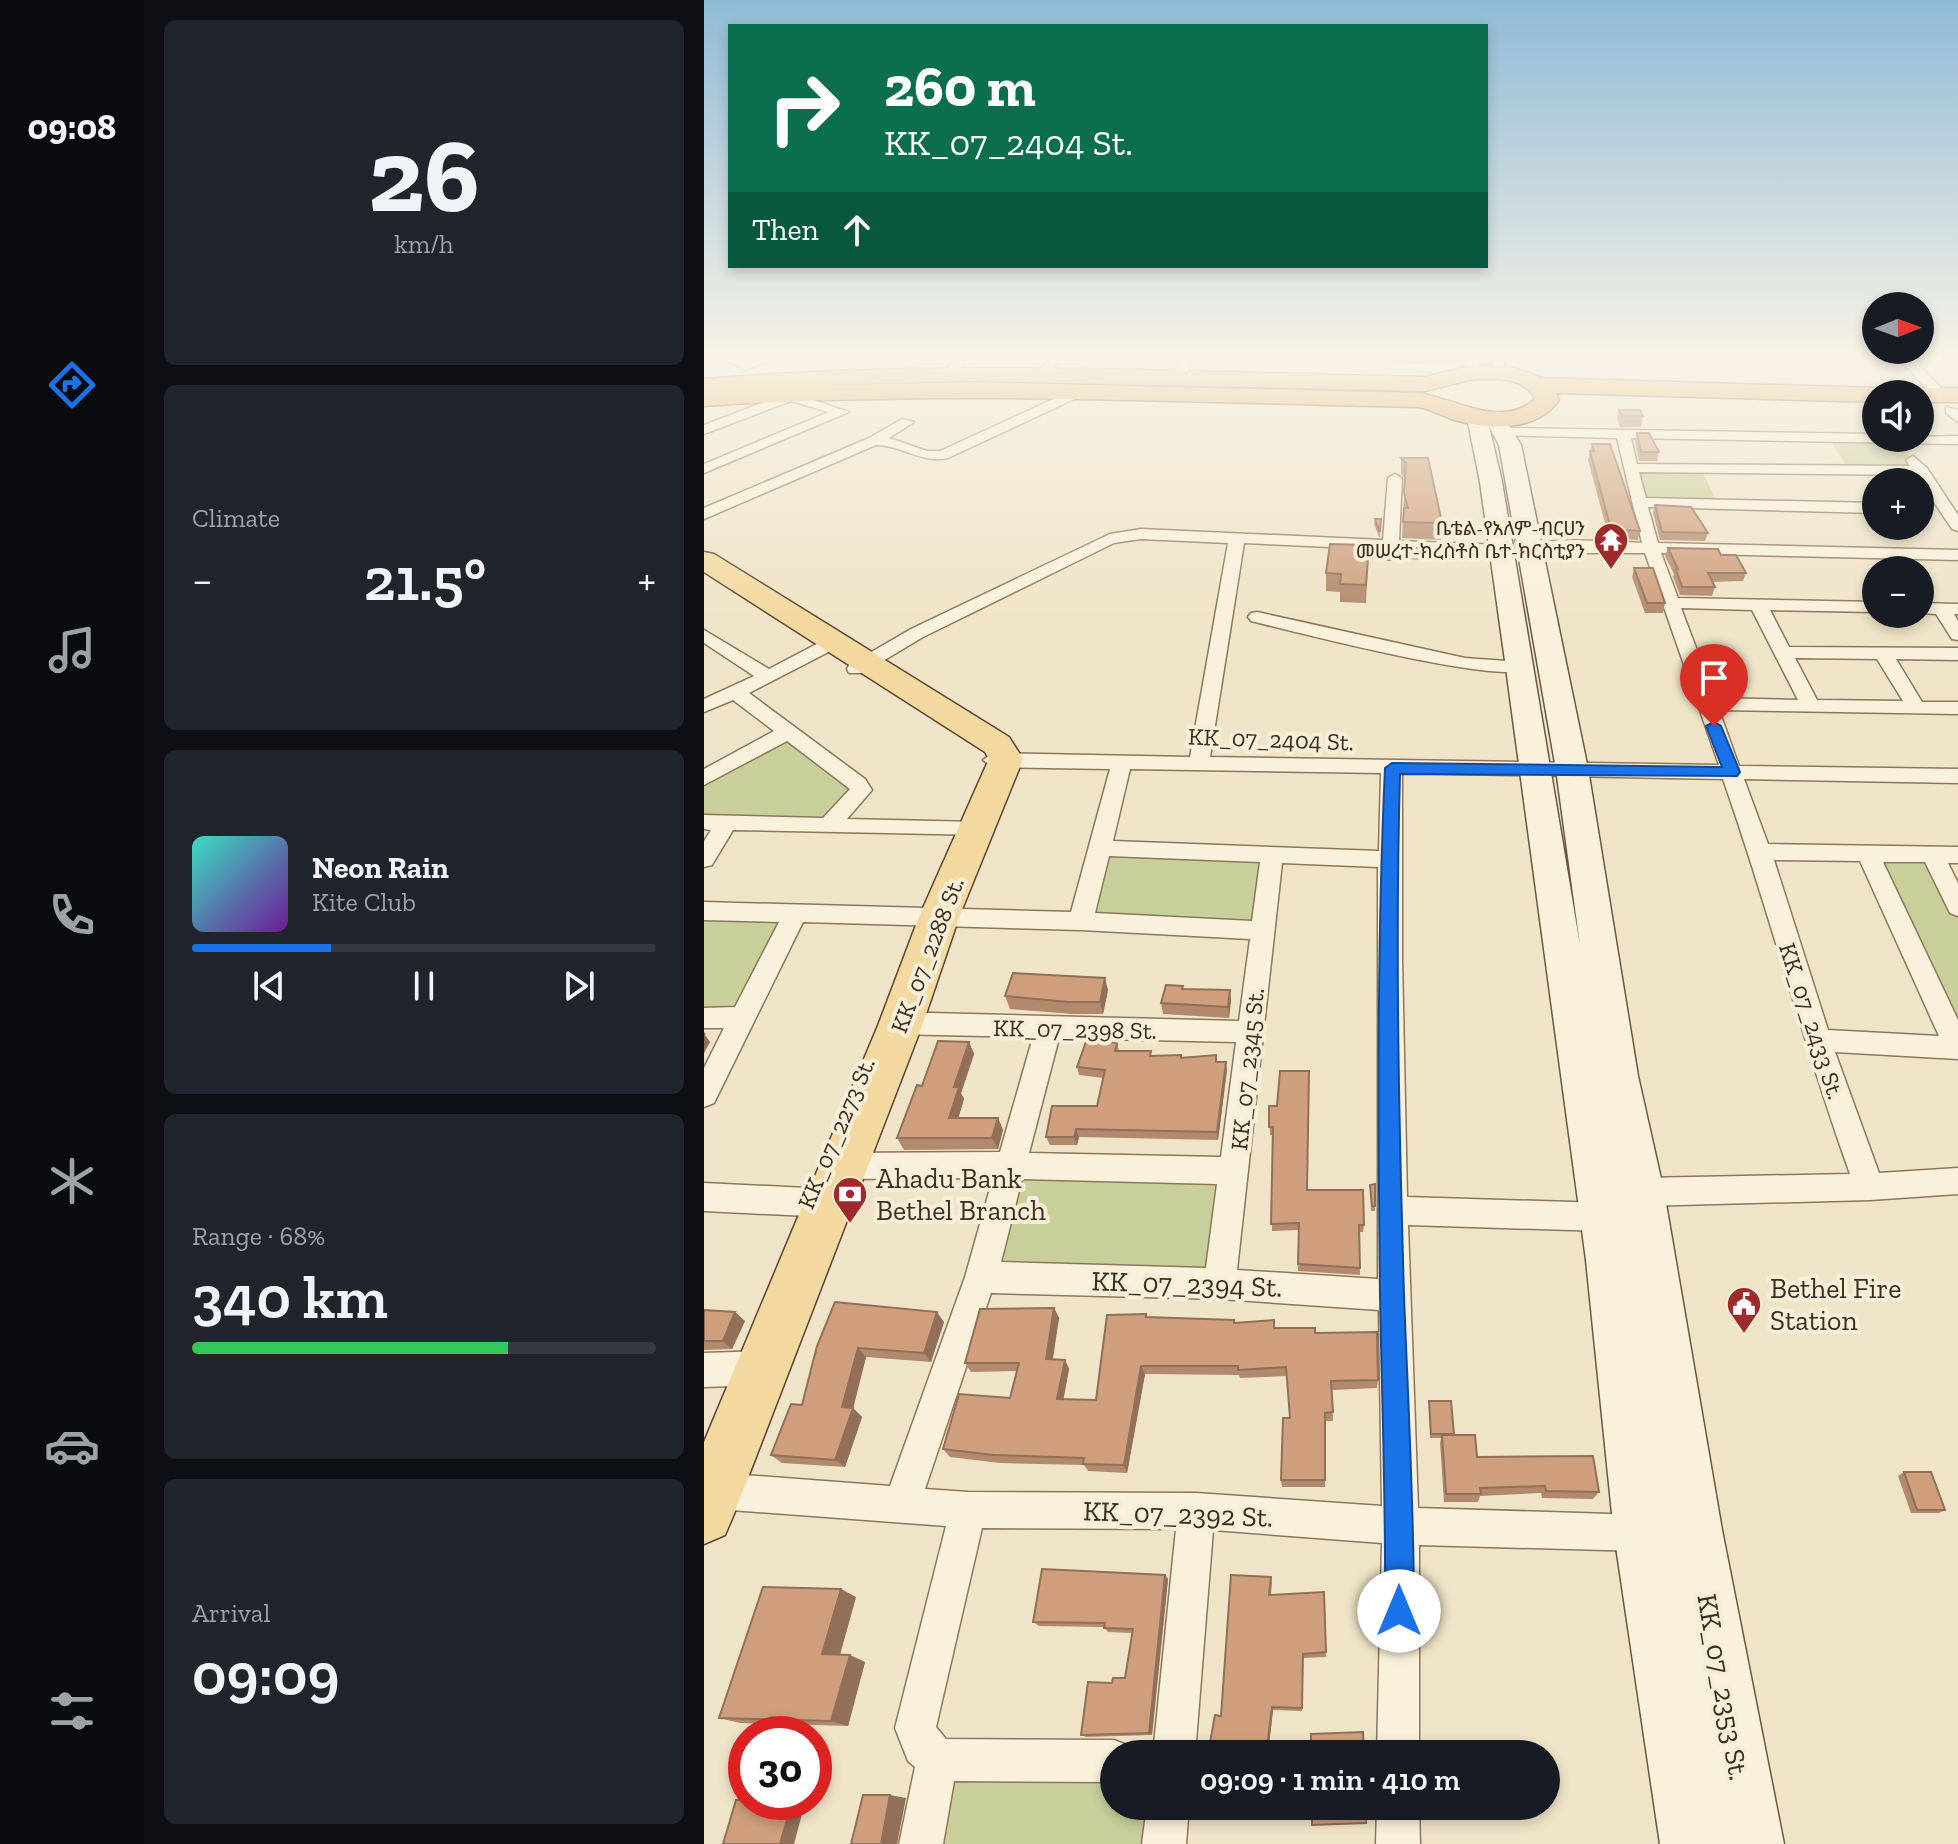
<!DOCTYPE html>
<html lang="en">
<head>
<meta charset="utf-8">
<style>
  body { margin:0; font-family:"Zilla Slab","Noto Sans Ethiopic",serif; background:#20242c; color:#f1f3f6; height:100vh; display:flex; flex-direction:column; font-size:30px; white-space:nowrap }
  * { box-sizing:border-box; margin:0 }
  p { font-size:26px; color:#9ea1a6 }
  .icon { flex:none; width:44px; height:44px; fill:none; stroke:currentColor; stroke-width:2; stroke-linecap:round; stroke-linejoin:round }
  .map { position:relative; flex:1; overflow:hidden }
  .side { display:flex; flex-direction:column; gap:20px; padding:20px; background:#0d0f14; width:560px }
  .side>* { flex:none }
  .top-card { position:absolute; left:24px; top:24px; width:760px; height:244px; border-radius:0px; box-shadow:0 4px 12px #0003; background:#0b6e4f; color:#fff; overflow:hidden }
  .needle { width:52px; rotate:89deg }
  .buttons { position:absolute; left:1158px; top:292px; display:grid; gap:16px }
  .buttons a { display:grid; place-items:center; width:72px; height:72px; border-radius:50%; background:#171b24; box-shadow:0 4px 12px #0003; font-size:40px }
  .speed { position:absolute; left:24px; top:1716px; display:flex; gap:16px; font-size:40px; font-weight:700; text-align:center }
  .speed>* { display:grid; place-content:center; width:104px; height:104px; border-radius:50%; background:#171b24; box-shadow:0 4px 12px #0003; line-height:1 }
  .speed .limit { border:12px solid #d22; background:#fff; color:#111 }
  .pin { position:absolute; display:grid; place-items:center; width:68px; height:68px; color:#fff; margin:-82px -34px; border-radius:50% 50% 50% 0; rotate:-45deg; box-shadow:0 0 8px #0007 }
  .pin .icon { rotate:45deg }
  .me { position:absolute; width:88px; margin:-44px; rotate:0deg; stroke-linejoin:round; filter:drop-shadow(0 0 6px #0008) }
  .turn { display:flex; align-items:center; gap:28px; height:168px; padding:0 24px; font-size:36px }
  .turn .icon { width:104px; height:104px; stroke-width:2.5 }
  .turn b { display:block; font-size:56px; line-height:68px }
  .then { display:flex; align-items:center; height:76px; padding:0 24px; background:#0003; gap:16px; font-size:30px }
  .big { font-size:60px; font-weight:600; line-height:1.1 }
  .side .card { flex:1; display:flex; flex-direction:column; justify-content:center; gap:12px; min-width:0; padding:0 28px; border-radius:12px; background:#20242c }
  .side .dial { align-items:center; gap:0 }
  .dial b { font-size:104px; line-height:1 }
  .song { display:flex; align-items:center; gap:24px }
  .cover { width:96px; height:96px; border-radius:12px; background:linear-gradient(135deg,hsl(170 70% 55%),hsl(280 70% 35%)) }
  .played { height:8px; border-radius:4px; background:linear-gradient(90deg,#1a73e8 30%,#363941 30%) }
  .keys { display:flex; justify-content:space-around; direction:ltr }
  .heat { display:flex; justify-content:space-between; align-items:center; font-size:44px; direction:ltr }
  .charge { height:12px; border-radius:6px; background:linear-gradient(90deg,#34c759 68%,#363941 0) }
  .trip { position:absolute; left:396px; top:1740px; width:460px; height:80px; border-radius:40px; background:#171b24; box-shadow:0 4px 12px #0003; font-weight:600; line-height:80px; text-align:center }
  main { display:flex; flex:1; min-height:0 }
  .tabs { display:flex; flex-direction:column; width:144px; justify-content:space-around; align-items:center; background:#090b0e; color:#9ea1a6 }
  .tabs .icon { width:56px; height:56px }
  .tabs .current { color:#1a73e8 }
  .tabs b { font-size:36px; color:#f1f3f6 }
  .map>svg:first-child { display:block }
  .green { fill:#c9cf9b }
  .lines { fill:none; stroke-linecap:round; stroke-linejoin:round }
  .street-casing { stroke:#8d765c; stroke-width:3 }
  .secondary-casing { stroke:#6f573f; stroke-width:3 }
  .primary-casing { stroke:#5b4430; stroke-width:3 }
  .highway-casing { stroke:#5b4430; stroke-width:3 }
  .street { fill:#faf1dc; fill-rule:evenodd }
  .secondary { fill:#faf1dc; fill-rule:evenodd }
  .primary { fill:#f3d9a0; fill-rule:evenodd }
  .highway { fill:#e0a458; fill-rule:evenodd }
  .wall { fill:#b2896c }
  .shaded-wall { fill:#916f58 }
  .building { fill:#cf9f7d; stroke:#916f58; stroke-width:2 }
  .route { fill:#1a73e8; stroke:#114b97; stroke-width:2 }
  .labels { text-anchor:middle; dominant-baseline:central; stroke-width:8; stroke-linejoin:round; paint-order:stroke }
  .far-poi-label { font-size:20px; fill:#3d2e20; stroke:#f7eed8; text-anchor:end }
  .street-label { font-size:24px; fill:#3d2e20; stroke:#f7eed8 }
  .near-poi-label { font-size:28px; fill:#3d2e20; stroke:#f7eed8; text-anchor:start }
  .near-street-label { font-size:28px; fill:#3d2e20; stroke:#f7eed8 }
</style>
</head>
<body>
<main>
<nav class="tabs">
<b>09:08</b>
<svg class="icon current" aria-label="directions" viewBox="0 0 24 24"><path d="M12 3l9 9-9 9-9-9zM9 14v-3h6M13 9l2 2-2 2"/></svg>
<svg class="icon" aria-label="music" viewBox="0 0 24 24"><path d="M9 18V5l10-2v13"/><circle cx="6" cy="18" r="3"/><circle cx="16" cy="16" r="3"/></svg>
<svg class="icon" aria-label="phone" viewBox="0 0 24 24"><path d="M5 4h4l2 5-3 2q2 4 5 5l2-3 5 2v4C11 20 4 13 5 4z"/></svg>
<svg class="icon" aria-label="climate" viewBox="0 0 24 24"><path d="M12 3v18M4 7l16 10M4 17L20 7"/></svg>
<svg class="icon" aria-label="car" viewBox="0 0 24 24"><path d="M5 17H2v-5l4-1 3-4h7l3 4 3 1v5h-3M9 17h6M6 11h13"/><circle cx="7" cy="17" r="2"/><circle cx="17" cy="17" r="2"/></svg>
<svg class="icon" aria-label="filters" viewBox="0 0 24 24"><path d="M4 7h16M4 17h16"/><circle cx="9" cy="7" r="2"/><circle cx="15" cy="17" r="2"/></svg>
</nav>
<section class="side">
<div class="card dial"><b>26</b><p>km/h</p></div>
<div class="card"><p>Climate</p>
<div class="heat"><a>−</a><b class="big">21.5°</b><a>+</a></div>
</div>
<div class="card">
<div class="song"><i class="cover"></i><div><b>Neon Rain</b><p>Kite Club</p></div></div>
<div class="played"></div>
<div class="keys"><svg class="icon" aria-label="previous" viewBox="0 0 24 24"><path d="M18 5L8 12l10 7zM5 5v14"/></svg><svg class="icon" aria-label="pause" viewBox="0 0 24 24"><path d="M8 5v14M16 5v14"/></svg><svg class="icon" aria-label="next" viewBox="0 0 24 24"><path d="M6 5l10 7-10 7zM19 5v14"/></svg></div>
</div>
<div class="card"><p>Range · 68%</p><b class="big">340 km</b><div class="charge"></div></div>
<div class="card"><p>Arrival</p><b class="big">09:09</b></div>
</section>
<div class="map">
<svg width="1254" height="1844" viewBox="0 0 1254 1844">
  <rect width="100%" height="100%" fill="#f0e4c8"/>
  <path class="green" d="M1124 437 1191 439 1218 471H1146Z
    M927 468 997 469 1014 504 937 502Z
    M84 732 157 790 123 827 0 822V778Z
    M396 848 568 854 560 931 377 921Z
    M1164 854 1229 855 1254 907V1048Z
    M0 911 92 912 41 1017 0 1018Z
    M306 1165 531 1171 516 1284 278 1277Z
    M233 1760 410 1761V1806H464L460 1844H217Z"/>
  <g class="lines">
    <g class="street-casing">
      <path id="street" d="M15 358C25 358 35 362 43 361 53 361 62 358 72 358L42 370Z
        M250 358H262L251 376H243L241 373Z
        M345 358H357L343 378H335L333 375Z
        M475 358H487L482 379 476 383 470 379Z
        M764 358H776L772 375 762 372Z
        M788 358H800V376H792Z
        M1195 358H1208L1241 392V398H1231Z
        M376 387 382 391 381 394 244 458C217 464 198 445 172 445L0 519V508L165 438 198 419 210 422 185 438 223 451H236Z
        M83 388 91 394 145 412 0 473V464L125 412 87 401 0 434V425L78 395 77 392Z
        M1242 407 1254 410V422L1242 413Z
        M800 428 1172 434V438L1254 436V444L927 438 933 464 1206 466 1202 460 1209 456 1223 468 1254 515V531L1248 529 1212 475 935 472 942 498 1172 503V513L944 507 954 543 1254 550V560L957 553 974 598 1172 602V612L1066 610 1085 647 1254 648V660L1192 659 1218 702H1254V714L1015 710 1035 766 1254 769V783L1040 779 1064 844 1254 847V863H1244L1254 883V916L1246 913 1221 862H1179L1254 1020V1059L1131 1052 1175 1173 1254 1168V1194L1166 1200 938 1206 928 1202 923 1192 928 1182 938 1178 1146 1174C1099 1044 1065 910 1019 779L698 773V957L703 1197 899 1203 910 1207 914 1217 910 1227 899 1231 704 1225 714 1508 938 1515 951 1520 956 1533 951 1546 938 1551 715 1545V1754H673L678 1543 509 1530 491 1754H449L472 1529 278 1528 232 1727 242 1739 410 1740 425 1746 428 1754H410V1782L250 1781 239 1844H195L211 1767 204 1761 191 1728 242 1526 0 1508V1472L186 1486 261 1277 289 1178 134 1179 124 1175 119 1166 124 1157 134 1153 296 1152 329 1037 188 1034 179 1030 175 1023 179 1016 188 1012 535 1021 546 939 377 930 99 922 10 1103 0 1107V1068L20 1028H0V1008L31 1007 75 922 0 920V902L367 912 406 769 289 767 279 760 289 753 486 757 524 543 437 539 410 543 219 637 159 673H145L143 669 145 665 207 629 406 534 437 529 679 540 684 478 691 474 698 478 695 541 798 545 806 550 798 555 540 543 506 757 1015 765 941 553H825L817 548C831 536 915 542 938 543L913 438 795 435 793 432ZM977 608 1048 610 1094 700 1011 698ZM1091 658 1173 659 1199 701 1113 700ZM426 769 677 773 675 851 409 841ZM405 856 556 862 548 921 391 913ZM1070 860 1156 861 1235 1036 1124 1030ZM578 863 674 867V1279L533 1270ZM355 1038 532 1042 517 1157 325 1153ZM318 1179 513 1184 502 1268 297 1262ZM287 1293 516 1299 675 1310 678 1506 492 1493 264 1492 221 1489Z
        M1216 603 1254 604V614H1250L1254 621V640L1248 639 1232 614 1216 613Z
        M553 612 761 658 816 662 825 668C807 688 584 630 547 621L544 617 547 613Z
        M0 630 65 669 124 638H136L139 642 136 646 45 693 161 779 168 790 143 819 273 822 281 825 284 830 281 835 29 830 8 865 0 867V841L7 830 0 829V815L119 818 146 789 83 741 0 785V769L70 731 29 700 0 712V699L50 676 0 643Z
        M0 1183 124 1189 135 1193 139 1203 135 1213 124 1217 0 1211Z
        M60 1351 72 1356 77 1368 72 1380 60 1385 0 1387V1353Z
        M443 1806H485L482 1844H438Z
        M673 1806H715L716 1844H672Z"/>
    </g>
    <g class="secondary-casing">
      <path id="secondary" d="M773 411 782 416 791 412 798 414 817 445 884 769 934 1076 960 1192 1018 1530 1080 1844H956L910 1533 882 1260 802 668 776 482 763 417ZM785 426 795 445 852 769 876 945 798 482Z"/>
    </g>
    <g class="primary-casing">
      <path id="primary" d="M0 552 10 554 305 737 319 759 255 917 219 1023 30 1514 21 1535 0 1544V1442L175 1023 215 917 285 759 281 752 0 572Z"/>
    </g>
    <g class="highway-casing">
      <path id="highway" d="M786 365 811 368 838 378 1172 388 1183 394H1172V402L852 393 855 400C832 433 784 429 750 420 738 416 727 409 714 407 476 402 238 390 0 406V379C240 359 480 372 721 377L765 366ZM765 380C786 378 821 376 831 399 797 430 751 398 714 393L268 382 84 386 270 381 721 391Z
        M1216 388H1254V402H1216V394H1205Z"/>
    </g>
    <use href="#street" class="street"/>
    <use href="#secondary" class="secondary"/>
    <use href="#primary" class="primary"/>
    <use href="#highway" class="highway"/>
  </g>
  <path class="wall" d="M660 358H763L760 362 709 364 660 359Z
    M915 410 939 416 937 427H916L913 420Z
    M933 433 955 452 953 461H935L931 441Z
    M888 444 936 531 934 540 905 538 884 460Z
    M697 458H724L738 523 737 540 698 538 701 478 697 474Z
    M951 505 1004 533 1001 541 956 540 949 513Z
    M671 519H677L676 537H675L670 524Z
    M665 545 662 603 636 602V592L622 591V573Z
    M681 547 741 555V561L701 559 683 561 680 553Z
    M964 548 1042 573 1039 581 1008 582 1011 587 1008 596 976 595 969 577 970 574 961 556Z
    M930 568 961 603 959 613H941L928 577Z
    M479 989 527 1000 525 1018 459 1014 457 1003Z
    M404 990 399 1014H368L306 1009 301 996Z
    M265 1042 270 1054 257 1093 260 1099 254 1118H294L299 1130 294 1149 200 1150 193 1138 218 1086Z
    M413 1043 415 1051 448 1056 478 1057 512 1055 513 1062 523 1070 514 1140 375 1137 373 1145H346L342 1137 393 1106 399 1078 375 1075 373 1067Z
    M565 1106 603 1190 660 1225 659 1232H655L656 1275 594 1271 595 1230 568 1231 569 1135H566Z
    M671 1184V1211H667L666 1185Z
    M350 1308 355 1318 349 1359 361 1360 365 1369 359 1399 392 1400 444 1317 531 1323 570 1320 571 1328 611 1333 674 1380 673 1388 628 1390 629 1421H622L621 1487H578L577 1480 586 1418 583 1376 536 1378 535 1375 441 1374 423 1473 384 1471 380 1465 296 1463 246 1457 239 1449 306 1398 313 1371 267 1372 261 1363Z
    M0 1310 41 1321 28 1349 0 1350Z
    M240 1322 227 1362 162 1357 149 1408 158 1417 141 1467 78 1463 67 1455 98 1405 113 1346Z
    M725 1401 749 1435 773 1457 895 1492 889 1499 838 1498 837 1493 776 1496 774 1502H740L736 1443 737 1438H726L725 1406Z
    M1200 1472 1241 1510 1235 1513H1207L1194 1476Z
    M461 1575 464 1579 448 1735 382 1737 377 1735 408 1683 421 1678 428 1633 404 1632 400 1627 335 1626 329 1622Z
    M567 1577 568 1583 567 1595 620 1592 622 1657 599 1658 598 1711 569 1710 564 1754H504Z
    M152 1597 136 1655 161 1662 144 1726 36 1723 15 1718Z"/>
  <path class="shaded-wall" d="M701 553V559L683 561 684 555Z
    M401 978 404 990 399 1014 396 1002Z
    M526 990 527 1000 525 1018 524 1007Z
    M0 1032 2 1034 1 1035 6 1042 0 1053Z
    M265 1042 270 1054 257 1093 260 1099 251 1129 245 1118 250 1087Z
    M522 1062 523 1070 514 1140 513 1132Z
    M294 1118 299 1130 294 1149 288 1138Z
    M372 1129 375 1137 373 1145 370 1137Z
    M350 1308 355 1318 347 1368 342 1359Z
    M31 1312 41 1321 28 1349 19 1341Z
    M233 1312 240 1322 227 1362 220 1353Z
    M154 1348 162 1357 148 1413 149 1408 158 1417 141 1467 131 1460 138 1407Z
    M361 1360 365 1369 358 1407 353 1399Z
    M437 1366 441 1374 423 1473 420 1465Z
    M461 1575 464 1579 448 1735 445 1733Z
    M137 1589 152 1597 134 1661 118 1654Z
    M146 1655 161 1662 144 1726 127 1721Z
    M568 1707 569 1710 564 1754H562Z
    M186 1795 202 1798 193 1844H177Z
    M88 1802 101 1803 90 1844H76Z"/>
  <path class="building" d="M915 410H936L939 416H918Z
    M933 433H945L955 452H937Z
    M888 444H906L936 531 907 529 886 451H890Z
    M697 458H724L738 523 699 522 700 508H704L700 493 702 463Z
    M951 505 987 507 1004 533 958 532Z
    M671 519H677L676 531H675Z
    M626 544 665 545 662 585 636 584 637 574 622 573Z
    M681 547 740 549 741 555 701 553 684 555Z
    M964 548 1014 549 1017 555H1032L1042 573H1004L1011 587H978L972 569H974Z
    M930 568H949L961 603H943Z
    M309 973 401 978 396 1002H364L301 996Z
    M462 985 479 986 478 989 526 990 524 1007 457 1003Z
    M383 1039 413 1043 411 1051H447L446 1056 477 1055V1058L512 1055V1062H522L513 1132 372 1129 370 1137H342L348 1106H393L401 1070 373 1067Z
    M234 1041 265 1042 250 1087H255L245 1118H294L288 1138H193L213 1085 218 1086Z
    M576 1071H605L603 1190H659L660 1225H655L656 1268 594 1264 595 1223 567 1224 569 1127H565V1106H573Z
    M671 1184V1206H668L666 1185Z
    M131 1302 233 1312 220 1353 154 1348 138 1407 149 1408 131 1460 67 1455 87 1404 98 1405 113 1346Z
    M350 1308 342 1359 361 1360 353 1399 392 1400 403 1315 442 1314V1317L530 1320V1323L570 1320V1328H611V1333L673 1332 674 1380 627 1381 629 1412 621 1413V1480H577L579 1418H586L582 1367 534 1370V1366H437L420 1465 379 1464 380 1458 289 1455 239 1449 255 1394 306 1398 315 1363H261L276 1309Z
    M0 1310 31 1312 19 1341H0Z
    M725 1401H747L750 1434H727Z
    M738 1435H771L773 1457 889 1456 895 1492 842 1491 841 1486 776 1488 777 1494H742Z
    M1200 1472H1227L1241 1510H1213Z
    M338 1569 461 1575 445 1733 377 1735 384 1682 408 1683 409 1678H421L429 1629 400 1628 401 1623 329 1622Z
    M527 1575 567 1577 565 1595 620 1592 622 1652 599 1654 598 1708 568 1707 562 1754H504L511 1715 517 1716Z
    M59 1587 137 1589 118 1654 146 1655 127 1721 15 1718Z
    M659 1732 660 1754H607V1734Z
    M159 1795H186L177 1844H147Z
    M32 1800H42V1802H88L76 1844H19Z
    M608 1806H662V1823L608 1825Z"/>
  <linearGradient id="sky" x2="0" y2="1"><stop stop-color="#8fbad6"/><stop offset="0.58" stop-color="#f8f3e6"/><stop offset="1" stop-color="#f8f3e6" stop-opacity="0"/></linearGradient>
  <rect width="1254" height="616" fill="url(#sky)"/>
  <path class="route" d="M1010 722 1017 726 1036 772 1033 776 696 774C691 947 695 1122 700 1296 704 1401 710 1506 710 1611L705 1622 695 1626 685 1622 681 1611C682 1506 678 1401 676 1296 674 1121 673 944 681 768L688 763 1018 767 1002 726Z"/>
  <defs>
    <g id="temple-pin" transform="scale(1.8)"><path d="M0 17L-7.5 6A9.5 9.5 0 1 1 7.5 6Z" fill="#9e2a2b" stroke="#f7eed8"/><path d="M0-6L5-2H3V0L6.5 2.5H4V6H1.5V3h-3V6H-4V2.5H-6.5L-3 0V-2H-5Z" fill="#fff"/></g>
    <g id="bank-pin" transform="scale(1.8)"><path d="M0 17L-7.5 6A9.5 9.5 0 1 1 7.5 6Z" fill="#9e2a2b" stroke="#f7eed8"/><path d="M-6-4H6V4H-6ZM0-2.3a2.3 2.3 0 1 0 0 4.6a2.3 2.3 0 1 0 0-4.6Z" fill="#fff"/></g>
    <g id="civic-pin" transform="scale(1.8)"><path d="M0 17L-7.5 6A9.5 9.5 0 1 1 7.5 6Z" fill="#9e2a2b" stroke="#f7eed8"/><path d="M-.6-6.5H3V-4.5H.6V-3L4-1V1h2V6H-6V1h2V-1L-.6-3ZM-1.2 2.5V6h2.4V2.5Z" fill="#fff"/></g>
  </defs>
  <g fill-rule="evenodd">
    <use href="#temple-pin" x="907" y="540"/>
    <use href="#bank-pin" x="146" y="1194"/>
    <use href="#civic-pin" x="1040" y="1304"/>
  </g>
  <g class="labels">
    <g class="far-poi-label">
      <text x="881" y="528">ቤቴል-የአለም-ብርሀን<tspan x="881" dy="23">መሠረተ-ክረስቶስ ቤተ-ክርስቲያን</tspan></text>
    </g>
    <g class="street-label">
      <text transform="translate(567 739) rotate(2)">KK_07_2404 St.</text>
      <text transform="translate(223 955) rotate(-69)">KK_07_2288 St.</text>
      <text transform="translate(1108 1021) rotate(72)">KK_07_2433 St.</text>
      <text transform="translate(371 1029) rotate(1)">KK_07_2398 St.</text>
      <text transform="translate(543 1069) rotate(-84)">KK_07_2345 St.</text>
      <text transform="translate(132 1133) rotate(-67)">KK_07_2273 St.</text>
    </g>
    <g class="near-poi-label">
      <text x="172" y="1178">Ahadu Bank<tspan x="172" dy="32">Bethel Branch</tspan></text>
      <text x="1066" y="1288">Bethel Fire<tspan x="1066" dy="32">Station</tspan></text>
    </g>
    <g class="near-street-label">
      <text transform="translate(483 1284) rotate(2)">KK_07_2394 St.</text>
      <text transform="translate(474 1514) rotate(2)">KK_07_2392 St.</text>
      <text transform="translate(1019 1687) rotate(80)">KK_07_2353 St.</text>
    </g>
  </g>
</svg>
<div class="buttons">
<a><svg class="needle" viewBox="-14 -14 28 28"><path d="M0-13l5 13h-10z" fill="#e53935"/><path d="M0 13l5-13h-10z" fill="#9ea1a6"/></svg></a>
<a><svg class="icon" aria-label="sound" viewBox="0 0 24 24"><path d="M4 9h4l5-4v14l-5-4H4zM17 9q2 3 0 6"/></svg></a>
<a>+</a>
<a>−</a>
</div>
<div class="speed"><div class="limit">30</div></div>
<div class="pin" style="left:1010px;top:726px;background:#d93025"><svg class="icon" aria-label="arrive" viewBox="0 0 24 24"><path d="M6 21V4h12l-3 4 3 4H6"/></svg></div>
<svg class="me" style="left:695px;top:1611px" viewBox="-20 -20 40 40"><circle r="19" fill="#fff"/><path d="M0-13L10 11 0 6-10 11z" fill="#1a73e8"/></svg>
<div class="trip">09:09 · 1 min · 410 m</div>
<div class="top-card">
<div class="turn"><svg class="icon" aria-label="right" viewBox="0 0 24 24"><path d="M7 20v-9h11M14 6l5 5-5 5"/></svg><div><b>260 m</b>KK_07_2404 St.</div></div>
<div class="then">Then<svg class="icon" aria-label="ahead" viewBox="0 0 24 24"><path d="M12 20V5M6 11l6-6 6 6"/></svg></div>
</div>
</div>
</main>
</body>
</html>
